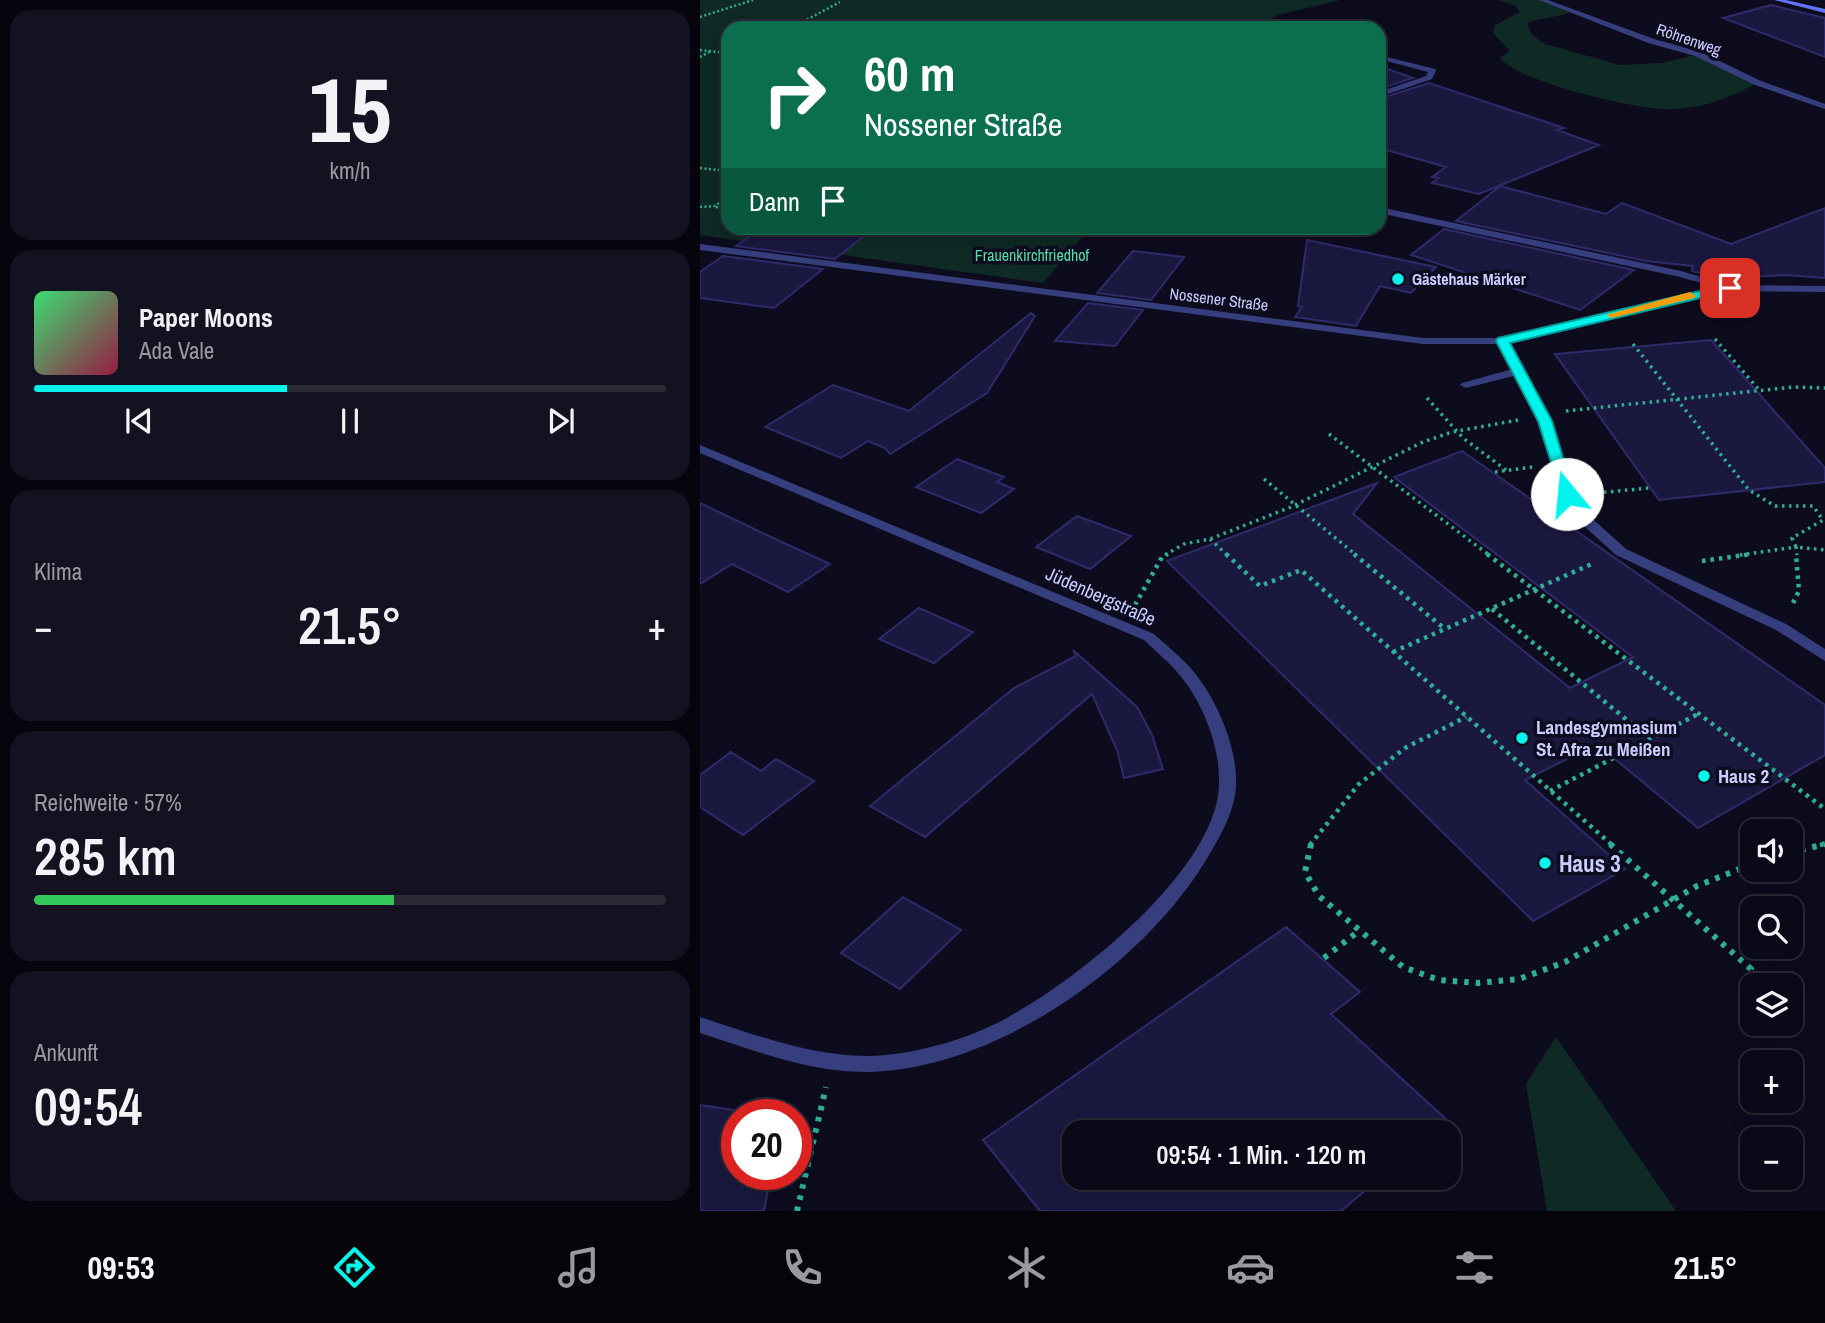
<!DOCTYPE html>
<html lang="de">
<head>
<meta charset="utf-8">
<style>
  body { margin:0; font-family:"Archivo Narrow",sans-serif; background:#131220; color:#f1f3f6; height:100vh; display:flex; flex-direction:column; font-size:26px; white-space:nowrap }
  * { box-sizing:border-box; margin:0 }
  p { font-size:23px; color:#999aa1 }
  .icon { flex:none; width:38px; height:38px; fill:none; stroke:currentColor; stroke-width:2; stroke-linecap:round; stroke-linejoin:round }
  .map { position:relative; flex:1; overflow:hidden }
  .side { display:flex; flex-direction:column; gap:10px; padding:10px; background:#06050d; width:700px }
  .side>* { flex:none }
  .top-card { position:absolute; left:21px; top:21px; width:665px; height:214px; border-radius:21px; box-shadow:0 4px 18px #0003,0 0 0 2px #2a2a36; background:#0b6e4f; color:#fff; overflow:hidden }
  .tools { position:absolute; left:1040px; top:819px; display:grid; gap:14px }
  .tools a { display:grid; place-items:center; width:63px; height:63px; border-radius:14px; background:#0a0917; box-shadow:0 4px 18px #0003,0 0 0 2px #2a2a36; font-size:35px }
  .speed { position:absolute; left:21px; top:1099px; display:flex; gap:14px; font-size:35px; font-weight:700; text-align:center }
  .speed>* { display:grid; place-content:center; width:91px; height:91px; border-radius:50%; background:#0a0917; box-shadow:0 4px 18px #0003,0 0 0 2px #2a2a36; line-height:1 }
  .speed .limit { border:10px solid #d22; background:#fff; color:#111 }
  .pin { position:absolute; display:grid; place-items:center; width:60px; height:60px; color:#fff; margin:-30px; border-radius:14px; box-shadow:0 4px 10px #0006 }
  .me { position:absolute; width:77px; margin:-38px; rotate:343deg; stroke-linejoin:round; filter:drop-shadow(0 0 5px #0008) }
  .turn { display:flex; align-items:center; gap:24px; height:147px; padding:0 28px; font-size:32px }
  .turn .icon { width:91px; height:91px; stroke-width:2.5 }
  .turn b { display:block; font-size:49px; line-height:60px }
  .then { display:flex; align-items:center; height:66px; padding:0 28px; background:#0003; gap:14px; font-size:26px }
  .big { font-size:52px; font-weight:600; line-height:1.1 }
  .side .card { flex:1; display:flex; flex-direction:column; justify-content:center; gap:10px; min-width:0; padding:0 24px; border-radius:21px; background:#131220 }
  .side .dial { align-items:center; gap:0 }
  .dial b { font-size:91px; line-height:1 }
  .song { display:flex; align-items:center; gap:21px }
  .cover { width:84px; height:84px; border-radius:10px; background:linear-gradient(135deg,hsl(140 70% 55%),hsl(340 70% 35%)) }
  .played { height:7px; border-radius:4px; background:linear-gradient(90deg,#01f4eb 40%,#2a2a36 40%) }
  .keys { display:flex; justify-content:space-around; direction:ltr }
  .heat { display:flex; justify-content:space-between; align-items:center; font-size:38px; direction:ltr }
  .charge { height:10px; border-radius:5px; background:linear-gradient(90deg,#34c759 57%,#2a2a36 0) }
  .trip { position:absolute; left:362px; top:1120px; width:399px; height:70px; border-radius:21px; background:#0a0917; box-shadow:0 4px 18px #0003,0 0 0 2px #2a2a36; font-weight:600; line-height:70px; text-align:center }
  .tabs { display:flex; height:112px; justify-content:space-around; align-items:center; background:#040409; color:#999aa1 }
  .tabs .icon { width:49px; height:49px }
  .tabs .on { color:#01f4eb }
  .tabs b { font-size:32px; color:#f1f3f6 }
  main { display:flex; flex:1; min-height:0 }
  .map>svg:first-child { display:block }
  .green { fill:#0f2924 }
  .building { fill:#1b1840; stroke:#2f2b6b; stroke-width:2 }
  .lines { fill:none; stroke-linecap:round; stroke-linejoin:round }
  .path-far3 { stroke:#2eaf96; stroke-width:2.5; stroke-dasharray:2 2.5; stroke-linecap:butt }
  .path-far2 { stroke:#2eaf96; stroke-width:3.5; stroke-dasharray:2.5 4.5; stroke-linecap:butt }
  .path-far1 { stroke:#2eaf96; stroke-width:4.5; stroke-dasharray:3.5 5; stroke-linecap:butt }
  .path { stroke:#2eaf96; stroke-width:6; stroke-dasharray:4.5 7; stroke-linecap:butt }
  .lane { fill:#373e7e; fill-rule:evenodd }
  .street { fill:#373e7e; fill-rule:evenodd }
  .secondary { fill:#6273fe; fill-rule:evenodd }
  .route { fill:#01f4eb; stroke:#019f99; stroke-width:2 }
  .slow { fill:#f59e0b }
  .poi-dot { fill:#01f4eb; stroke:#0d0c1f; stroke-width:2.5 }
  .labels { text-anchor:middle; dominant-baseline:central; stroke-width:7; stroke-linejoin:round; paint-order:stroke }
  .far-street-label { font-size:16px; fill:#cacbff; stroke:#0d0c1f }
  .far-park-label { font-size:16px; fill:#57deaa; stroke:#0d0c1f }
  .far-poi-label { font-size:16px; font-weight:bold; fill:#cacbff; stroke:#0d0c1f; text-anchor:start }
  .street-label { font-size:19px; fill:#cacbff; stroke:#0d0c1f }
  .poi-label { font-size:19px; font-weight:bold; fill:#cacbff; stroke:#0d0c1f; text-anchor:start }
  .near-poi-label { font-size:23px; font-weight:bold; fill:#cacbff; stroke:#0d0c1f; text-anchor:start }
</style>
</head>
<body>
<main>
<section class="side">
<div class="card dial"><b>15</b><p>km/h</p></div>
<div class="card">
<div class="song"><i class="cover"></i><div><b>Paper Moons</b><p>Ada Vale</p></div></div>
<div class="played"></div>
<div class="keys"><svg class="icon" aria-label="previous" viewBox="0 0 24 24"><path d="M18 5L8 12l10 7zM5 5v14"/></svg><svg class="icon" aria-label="pause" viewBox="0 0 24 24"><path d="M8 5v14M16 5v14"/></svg><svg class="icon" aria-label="next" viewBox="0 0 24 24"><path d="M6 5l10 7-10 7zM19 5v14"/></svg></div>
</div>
<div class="card"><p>Klima</p>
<div class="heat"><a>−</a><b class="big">21.5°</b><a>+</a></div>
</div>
<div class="card"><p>Reichweite · 57%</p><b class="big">285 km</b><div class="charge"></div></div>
<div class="card"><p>Ankunft</p><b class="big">09:54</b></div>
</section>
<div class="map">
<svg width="1125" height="1211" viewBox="0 0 1125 1211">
  <rect width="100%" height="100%" fill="#0d0c1f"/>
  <path class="green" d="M0 0H640L578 15 553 28H28V228H390L343 283 0 235Z
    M798 0H842L874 10C861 18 842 17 827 23L832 35 845 44 920 65 962 63 998 54 1058 83C1039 92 1020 102 999 106 987 108 973 110 961 109 928 107 819 82 800 58L810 51 793 33 795 25 820 12 816 6Z
    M856 1037 976 1211H847L826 1084Z"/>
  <path class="building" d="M1071 5 1125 18V57L1023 18Z
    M679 66 713 78 679 89Z
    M729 83 864 128 857 130 899 145 779 194 732 183 739 178 732 177 746 167 679 148V99Z
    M800 186 906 214 922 203 1031 244 1125 208V278L1086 275 1036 278 995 272 992 271 993 266 946 261 756 221Z
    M62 228H174L135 259 36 246Z
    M744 229 934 270 880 310 711 255Z
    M607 240 736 267 711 293 680 286 656 326 595 317 602 307 598 306Z
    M433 251 484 257 451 300 397 293Z
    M23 256 123 269 74 308 0 298V272Z
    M388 303 443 310 415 346 355 341Z
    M331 313 335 316 287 393 190 454 185 448 168 441 141 458 65 427 133 385 209 411Z
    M1011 340 1125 468V482L959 500 855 354Z
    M762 451 1125 705V755L998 828 897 744 825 780 925 869 833 921 467 561 677 483 653 514 870 688 933 657 694 477Z
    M257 459 304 477 297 482 314 489 281 513 216 487Z
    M0 503 73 538 130 564 88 592 32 564 0 584Z
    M377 516 431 536 390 569 336 547Z
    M219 608 273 632 234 663 179 639Z
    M373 650 437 707 452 735 463 769 424 778 417 750 392 694 225 837 170 806 314 688 376 656Z
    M31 752 61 771 76 759 114 781 43 835 0 807V775Z
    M203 897 261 930 200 989 141 953Z
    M586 927 660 992 631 1014 747 1120 733 1132H374V1178H680L641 1211H340L283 1140Z
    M0 1105 67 1115H37V1174H71L64 1211H0Z"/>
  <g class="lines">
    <path class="path-far3" d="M0 17 53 0
      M91 28 140 2
      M271 28 281 21
      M0 50 28 53
      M0 57 11 51
      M0 168 28 171
      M0 207 15 206 28 196
      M16 207 28 209"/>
    <path class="path-far2" d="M1015 339 1061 392
      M933 344 1049 490 1075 506H1113L1123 520 1092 538 1096 547 1125 550
      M727 398 763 438 806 470
      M866 411 1093 387 1125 388
      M629 434 789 555
      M795 472 833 467
      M564 479 656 555
      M897 493 949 488
      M510 539 527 555
      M465 555 484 544 510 539 591 507 723 442 752 432 818 420
      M1040 555 1096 547 1097 555"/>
    <path class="path-far1" d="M526 554 560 586 601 570 912 845
      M654 554 745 629
      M787 554 1125 809
      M1002 561 1052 554
      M1093 603 1099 591 1096 554
      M435 605 462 557 468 554
      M792 609 950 739
      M693 652 894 563
      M850 791 998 714
      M610 845 659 784 705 748 766 717
      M1120 845 1125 844"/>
    <path class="path" d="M611 844 605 872 619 896 703 967 739 980 778 983 819 979 865 962 997 886 1052 864
      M910 844 1051 969 1046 980
      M1090 853 1125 844
      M624 958 660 930
      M97 1211 126 1087"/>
    <path class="lane" d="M839 0H848L954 39 1001 52 1061 81 1125 104V109L1055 85 995 56 948 43Z
      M803 338 808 341 851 421 873 494 895 521 926 549 1086 624 1125 649V661L1076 630 916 555 885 527 861 494 839 421 817 375 766 388 760 385 762 383 813 369 798 341Z"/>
    <path class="street" d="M679 55 735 69 736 71 732 79 679 97V92L726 76 728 72 679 59Z
      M679 207 981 271 1029 285 1125 286V292L1030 291 803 344H723L0 250V244L723 338H803L1019 288 980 277 679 213Z
      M0 445 454 634C466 645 478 655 489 666 516 697 538 746 536 787 534 815 517 842 503 865 440 965 305 1061 185 1071 120 1077 60 1052 0 1033V1017C60 1036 121 1061 186 1055 223 1051 259 1041 293 1025 366 990 515 874 519 786 521 748 503 702 478 673 468 661 455 651 444 640L0 453Z"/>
    <path class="secondary" d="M1074 0H1086L1125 9V13Z"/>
  </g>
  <path class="route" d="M1030 284 1034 285V290L810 343 852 421 874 494 872 497H862L838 421 796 341 798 338Z"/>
  <path class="slow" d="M990 292 996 296 994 298 912 318 906 315Z"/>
  <g class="poi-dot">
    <circle cx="698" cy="279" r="7"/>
    <circle cx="822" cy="738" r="7"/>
    <circle cx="1004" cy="776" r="7"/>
    <circle cx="845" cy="863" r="7"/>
  </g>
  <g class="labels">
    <g class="far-street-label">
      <text transform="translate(989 39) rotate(19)">Röhrenweg</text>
      <text transform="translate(519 299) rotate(7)">Nossener Straße</text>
    </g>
    <g class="far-park-label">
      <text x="332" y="255">Frauenkirchfriedhof</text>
    </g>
    <g class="far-poi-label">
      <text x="712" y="279">Gästehaus Märker</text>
    </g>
    <g class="street-label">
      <text transform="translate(401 596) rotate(24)">Jüdenbergstraße</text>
    </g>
    <g class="poi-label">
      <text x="836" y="727">Landesgymnasium<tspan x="836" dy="22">St. Afra zu Meißen</tspan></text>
      <text x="1018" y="776">Haus 2</text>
    </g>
    <g class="near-poi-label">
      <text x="859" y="863">Haus 3</text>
    </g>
  </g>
</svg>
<div class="tools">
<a><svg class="icon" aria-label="sound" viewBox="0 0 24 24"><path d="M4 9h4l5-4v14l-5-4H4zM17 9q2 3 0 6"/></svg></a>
<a><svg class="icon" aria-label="search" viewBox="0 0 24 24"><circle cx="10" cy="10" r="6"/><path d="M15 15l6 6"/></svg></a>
<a><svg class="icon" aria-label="layers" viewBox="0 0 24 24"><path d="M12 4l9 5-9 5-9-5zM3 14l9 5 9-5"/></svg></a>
<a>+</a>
<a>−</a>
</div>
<div class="speed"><div class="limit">20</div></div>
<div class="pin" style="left:1030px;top:288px;background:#d93025"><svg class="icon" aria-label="arrive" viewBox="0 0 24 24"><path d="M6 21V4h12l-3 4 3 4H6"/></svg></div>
<svg class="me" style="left:867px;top:494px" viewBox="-20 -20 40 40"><circle r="19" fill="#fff"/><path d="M0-13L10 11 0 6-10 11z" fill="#01f4eb"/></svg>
<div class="trip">09:54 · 1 Min. · 120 m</div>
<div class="top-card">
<div class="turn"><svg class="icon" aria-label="right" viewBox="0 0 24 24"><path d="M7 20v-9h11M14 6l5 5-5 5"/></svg><div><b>60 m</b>Nossener Straße</div></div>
<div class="then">Dann<svg class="icon" aria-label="arrive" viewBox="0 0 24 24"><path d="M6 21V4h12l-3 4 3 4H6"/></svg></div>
</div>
</div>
</main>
<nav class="tabs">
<b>09:53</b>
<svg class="icon on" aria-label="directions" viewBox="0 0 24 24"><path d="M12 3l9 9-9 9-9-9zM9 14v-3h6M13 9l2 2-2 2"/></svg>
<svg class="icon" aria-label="music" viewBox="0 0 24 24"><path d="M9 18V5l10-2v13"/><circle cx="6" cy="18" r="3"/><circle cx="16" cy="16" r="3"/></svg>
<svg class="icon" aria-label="phone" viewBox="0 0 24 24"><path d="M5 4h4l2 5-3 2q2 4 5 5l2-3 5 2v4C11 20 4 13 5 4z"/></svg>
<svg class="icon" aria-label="climate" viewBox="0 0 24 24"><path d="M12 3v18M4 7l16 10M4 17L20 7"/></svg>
<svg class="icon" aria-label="car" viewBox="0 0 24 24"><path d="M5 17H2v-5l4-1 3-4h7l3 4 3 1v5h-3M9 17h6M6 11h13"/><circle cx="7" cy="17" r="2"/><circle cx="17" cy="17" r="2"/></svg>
<svg class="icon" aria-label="filters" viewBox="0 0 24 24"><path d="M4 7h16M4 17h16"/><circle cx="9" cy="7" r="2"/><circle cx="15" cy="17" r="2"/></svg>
<b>21.5°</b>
</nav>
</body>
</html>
